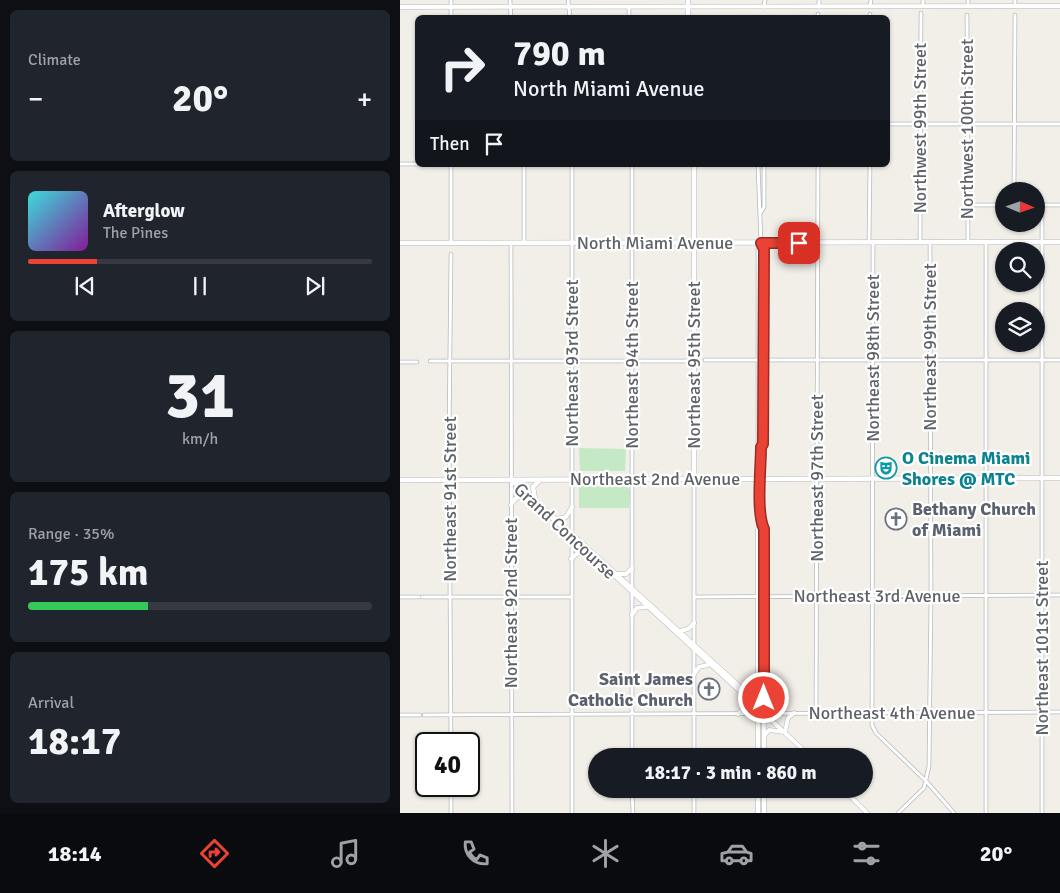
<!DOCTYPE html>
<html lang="en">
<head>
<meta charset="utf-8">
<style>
  body { margin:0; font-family:Signika,sans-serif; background:#20242c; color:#f1f3f6; height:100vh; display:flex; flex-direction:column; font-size:19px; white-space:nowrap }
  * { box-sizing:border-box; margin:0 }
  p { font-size:16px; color:#9ea1a6 }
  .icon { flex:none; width:28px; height:28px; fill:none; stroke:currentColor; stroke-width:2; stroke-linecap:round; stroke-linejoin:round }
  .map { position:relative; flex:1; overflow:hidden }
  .panel { display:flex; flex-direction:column; gap:10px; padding:10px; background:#0d0f14; width:400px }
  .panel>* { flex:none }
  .guide { position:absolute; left:15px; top:15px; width:475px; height:152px; border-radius:8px; box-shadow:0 1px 4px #0004; background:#171b24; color:#f1f3f6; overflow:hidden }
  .needle { width:32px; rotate:92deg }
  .buttons { position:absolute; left:595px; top:182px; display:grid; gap:10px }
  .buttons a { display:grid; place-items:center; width:50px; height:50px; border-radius:50%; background:#171b24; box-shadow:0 1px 4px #0004; font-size:25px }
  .speed { position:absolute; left:15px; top:732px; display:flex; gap:10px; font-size:25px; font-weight:700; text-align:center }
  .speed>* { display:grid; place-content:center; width:65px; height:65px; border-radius:50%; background:#171b24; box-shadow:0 1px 4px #0004; line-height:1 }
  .speed .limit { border:2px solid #111; border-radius:8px; background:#fff; color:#111 }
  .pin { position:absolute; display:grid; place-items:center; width:42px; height:42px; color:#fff; margin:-21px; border-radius:10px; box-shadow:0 2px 8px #0006 }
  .me { position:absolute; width:55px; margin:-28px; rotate:0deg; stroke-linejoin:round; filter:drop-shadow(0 0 4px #0008) }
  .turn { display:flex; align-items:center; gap:18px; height:105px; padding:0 15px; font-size:22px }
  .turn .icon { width:65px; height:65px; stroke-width:2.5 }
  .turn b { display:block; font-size:35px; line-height:42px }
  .then { display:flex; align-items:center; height:48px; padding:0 15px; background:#0003; gap:10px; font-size:19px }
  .big { font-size:38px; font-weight:800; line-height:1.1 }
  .panel .tile { flex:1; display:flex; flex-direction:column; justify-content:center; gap:8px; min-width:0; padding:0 18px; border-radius:8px; background:#20242c }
  .panel .dial { align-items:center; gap:0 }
  .dial b { font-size:65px; line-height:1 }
  .song { display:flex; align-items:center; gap:15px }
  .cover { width:60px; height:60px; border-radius:8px; background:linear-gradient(135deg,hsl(180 70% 55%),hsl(290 70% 35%)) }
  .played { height:5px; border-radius:2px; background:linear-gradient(90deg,#ea4335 20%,#363941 20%) }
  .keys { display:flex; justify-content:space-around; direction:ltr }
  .heat { display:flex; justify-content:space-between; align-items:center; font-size:28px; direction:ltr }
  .charge { height:8px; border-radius:4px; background:linear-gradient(90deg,#34c759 35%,#363941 0) }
  .trip { position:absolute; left:188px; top:748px; width:285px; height:50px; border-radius:25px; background:#171b24; box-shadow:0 1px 4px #0004; font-weight:800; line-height:50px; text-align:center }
  .tab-bar { display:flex; height:80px; justify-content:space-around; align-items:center; background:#090b0e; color:#9ea1a6 }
  .tab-bar .icon { width:35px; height:35px }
  .tab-bar .selected { color:#ea4335 }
  .tab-bar b { font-size:22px; color:#f1f3f6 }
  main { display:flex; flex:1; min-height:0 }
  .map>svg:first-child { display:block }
  .green { fill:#c5e8c5 }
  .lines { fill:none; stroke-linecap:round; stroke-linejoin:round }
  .minor-casing { stroke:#b5b8bc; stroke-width:4.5 }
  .tertiary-casing { stroke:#b5b8bc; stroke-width:5 }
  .secondary-casing { stroke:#b6babf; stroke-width:5.5 }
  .minor { stroke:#fff; stroke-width:3 }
  .tertiary { stroke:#fff; stroke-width:4 }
  .secondary { stroke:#fff; stroke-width:4.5 }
  .route-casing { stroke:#982c22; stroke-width:12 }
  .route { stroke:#ea4335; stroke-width:9 }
  .labels { text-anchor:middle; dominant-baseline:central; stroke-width:4.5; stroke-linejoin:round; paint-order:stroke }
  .street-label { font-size:18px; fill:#5f6368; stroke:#fff }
  .culture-label { font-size:18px; font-weight:bold; fill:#0d838f; stroke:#fff; text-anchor:start }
  .worship-label { font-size:18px; font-weight:bold; fill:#5b616d; stroke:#fff; text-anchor:start }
</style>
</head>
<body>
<main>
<section class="panel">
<div class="tile"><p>Climate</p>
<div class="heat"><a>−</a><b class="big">20°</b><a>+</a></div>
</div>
<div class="tile">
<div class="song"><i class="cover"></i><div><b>Afterglow</b><p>The Pines</p></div></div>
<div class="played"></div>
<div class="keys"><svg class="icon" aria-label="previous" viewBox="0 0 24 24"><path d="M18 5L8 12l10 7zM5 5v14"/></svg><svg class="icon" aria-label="pause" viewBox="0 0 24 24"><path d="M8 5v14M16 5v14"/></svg><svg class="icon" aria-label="next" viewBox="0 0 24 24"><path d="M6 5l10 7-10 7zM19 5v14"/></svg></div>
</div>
<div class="tile dial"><b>31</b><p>km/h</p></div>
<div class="tile"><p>Range · 35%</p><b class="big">175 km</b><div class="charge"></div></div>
<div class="tile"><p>Arrival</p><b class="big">18:17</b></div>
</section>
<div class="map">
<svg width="660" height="813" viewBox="0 0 660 813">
  <rect width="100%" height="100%" fill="#f1efe8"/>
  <path class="green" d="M179 448 226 449 225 471H180Z
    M179 486 227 487 230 490 229 508H179Z"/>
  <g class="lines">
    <g class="minor-casing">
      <path id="minor" d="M110 0 111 18
        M168 0 170 18
        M470 6 471 0
        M523 6V0
        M568 6V0
        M615 6V0
        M229 7V18
        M364 7 365 0
        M419 7V0
        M567 15 568 242
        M51 18V0
        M360 18H363
        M418 18V14
        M470 18V14
        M488 124H660
        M0 164H18
        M51 165V243
        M172 165V813
        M232 165V756
        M358 165 361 243 358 249V443L361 447
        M614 191 615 15
        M568 205H604
        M636 205H660
        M642 205V813
        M361 212 364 207V165
        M469 242 470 165
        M473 242 472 725 476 733 526 781 554 813
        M520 242 521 13
        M111 243 112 813
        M124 243V165
        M305 360H660
        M30 361H294
        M0 362H17
        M294 479V756
        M361 479V447L363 444 364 249 361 243
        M0 597H19
        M22 597H171
        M294 597 660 595
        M416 713 418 165
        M0 715H20
        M24 715 660 712
        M51 744 49 436 51 254
        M51 786V813
        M232 789 233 813
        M294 789V813
        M498 813 524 788 529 766 531 596 530 242
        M586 813V242"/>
    </g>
    <g class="tertiary-casing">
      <path id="tertiary" d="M0 7 660 6
        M361 479V522L363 529 364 756
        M111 480 410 756
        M115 482 358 703 363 711
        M111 505 116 498 127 496
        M157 519 166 517 172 507
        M171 559 179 552H186
        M218 574H226L232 568
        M232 615 237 608 246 607
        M280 631 288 629 294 623
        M294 674 299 667 308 665
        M344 691 352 690 357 686
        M338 714 345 707 344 697
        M385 732 388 718 394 713
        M364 736 369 730 384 732
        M358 756V529L361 522
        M364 789V813
        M443 789 467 813
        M358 813V789"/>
    </g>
    <g class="secondary-casing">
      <path id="secondary" d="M288 18V0
        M294 165V479
        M0 243 660 242
        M0 480 660 478
        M135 499 133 487 140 480"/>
    </g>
    <use href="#minor" class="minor"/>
    <use href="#tertiary" class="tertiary"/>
    <use href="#secondary" class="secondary"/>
  </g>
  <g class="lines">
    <g class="route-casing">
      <path id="route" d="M364 698V529C356 512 361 468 361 447L363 444 364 249 361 243H399"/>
    </g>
    <use href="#route" class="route"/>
  </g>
  <defs>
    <g id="theatre-ring" transform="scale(1.125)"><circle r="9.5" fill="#fff" stroke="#0f9aa8" stroke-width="1.5"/><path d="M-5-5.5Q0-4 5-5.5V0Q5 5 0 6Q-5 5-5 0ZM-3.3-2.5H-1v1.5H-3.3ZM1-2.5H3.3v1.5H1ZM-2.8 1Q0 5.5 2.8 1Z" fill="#0f9aa8"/></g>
    <g id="church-ring" transform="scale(1.125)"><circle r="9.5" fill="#fff" stroke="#6b7280" stroke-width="1.5"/><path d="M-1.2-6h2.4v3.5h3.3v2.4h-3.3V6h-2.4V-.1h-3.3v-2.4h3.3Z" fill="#6b7280"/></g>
  </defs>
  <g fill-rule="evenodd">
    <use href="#theatre-ring" x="486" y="468"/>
    <use href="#church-ring" x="496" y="519"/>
    <use href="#church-ring" x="309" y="689"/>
  </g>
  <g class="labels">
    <g class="street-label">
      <text transform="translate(520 128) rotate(-90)">Northwest 99th Street</text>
      <text transform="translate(567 129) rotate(-90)">Northwest 100th Street</text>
      <text x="255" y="243">North Miami Avenue</text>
      <text transform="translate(530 347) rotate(-90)">Northeast 99th Street</text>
      <text transform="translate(473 358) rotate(-90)">Northeast 98th Street</text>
      <text transform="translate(172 363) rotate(-90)">Northeast 93rd Street</text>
      <text transform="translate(232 365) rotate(-90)">Northeast 94th Street</text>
      <text transform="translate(294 365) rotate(-90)">Northeast 95th Street</text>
      <text transform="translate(417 478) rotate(-90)">Northeast 97th Street</text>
      <text x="255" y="479">Northeast 2nd Avenue</text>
      <text transform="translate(50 499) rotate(-90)">Northeast 91st Street</text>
      <text transform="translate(165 531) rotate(43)">Grand Concourse</text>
      <text x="477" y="596">Northeast 3rd Avenue</text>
      <text transform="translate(111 603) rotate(-90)">Northeast 92nd Street</text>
      <text transform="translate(642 648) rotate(-90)">Northeast 101st Street</text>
      <text x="492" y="713">Northeast 4th Avenue</text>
    </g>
    <g class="culture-label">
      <text x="502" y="458">O Cinema Miami<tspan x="502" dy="21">Shores @ MTC</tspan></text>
    </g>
    <g class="worship-label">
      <text x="512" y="509">Bethany Church<tspan x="512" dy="21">of Miami</tspan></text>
      <text x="293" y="679" text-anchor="end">Saint James<tspan x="293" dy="21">Catholic Church</tspan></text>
    </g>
  </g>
</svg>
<div class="buttons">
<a><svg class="needle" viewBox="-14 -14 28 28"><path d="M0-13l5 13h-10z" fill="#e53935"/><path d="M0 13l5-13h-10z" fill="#9ea1a6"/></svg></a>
<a><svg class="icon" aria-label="search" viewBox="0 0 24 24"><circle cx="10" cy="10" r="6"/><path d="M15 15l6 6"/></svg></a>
<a><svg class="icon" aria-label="layers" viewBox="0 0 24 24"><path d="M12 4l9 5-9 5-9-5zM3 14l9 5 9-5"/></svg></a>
</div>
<div class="speed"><div class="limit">40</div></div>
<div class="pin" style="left:399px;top:243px;background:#d93025"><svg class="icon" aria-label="arrive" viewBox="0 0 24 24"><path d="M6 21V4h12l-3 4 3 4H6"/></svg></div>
<svg class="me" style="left:364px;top:698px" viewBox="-20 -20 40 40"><circle r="17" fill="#ea4335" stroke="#fff" stroke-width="3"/><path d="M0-11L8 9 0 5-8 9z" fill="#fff"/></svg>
<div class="trip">18:17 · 3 min · 860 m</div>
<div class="guide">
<div class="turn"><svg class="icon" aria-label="right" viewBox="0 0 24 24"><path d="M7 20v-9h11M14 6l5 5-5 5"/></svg><div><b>790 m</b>North Miami Avenue</div></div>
<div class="then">Then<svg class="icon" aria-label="arrive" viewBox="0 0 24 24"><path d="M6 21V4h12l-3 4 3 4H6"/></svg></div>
</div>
</div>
</main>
<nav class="tab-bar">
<b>18:14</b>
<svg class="icon selected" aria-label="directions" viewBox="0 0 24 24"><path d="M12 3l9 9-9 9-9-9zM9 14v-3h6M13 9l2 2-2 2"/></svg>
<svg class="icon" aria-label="music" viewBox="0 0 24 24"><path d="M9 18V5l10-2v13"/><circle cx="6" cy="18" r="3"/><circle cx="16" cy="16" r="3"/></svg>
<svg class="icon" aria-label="phone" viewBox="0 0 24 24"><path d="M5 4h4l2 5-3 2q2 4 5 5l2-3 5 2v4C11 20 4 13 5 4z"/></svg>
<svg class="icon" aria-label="climate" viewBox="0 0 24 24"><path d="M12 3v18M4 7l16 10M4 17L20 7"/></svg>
<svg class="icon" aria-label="car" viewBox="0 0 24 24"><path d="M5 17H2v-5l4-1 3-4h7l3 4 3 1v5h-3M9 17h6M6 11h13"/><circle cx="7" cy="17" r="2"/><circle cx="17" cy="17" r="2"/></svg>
<svg class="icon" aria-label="filters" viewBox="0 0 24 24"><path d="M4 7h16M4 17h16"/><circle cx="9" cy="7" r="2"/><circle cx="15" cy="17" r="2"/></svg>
<b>20°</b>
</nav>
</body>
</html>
